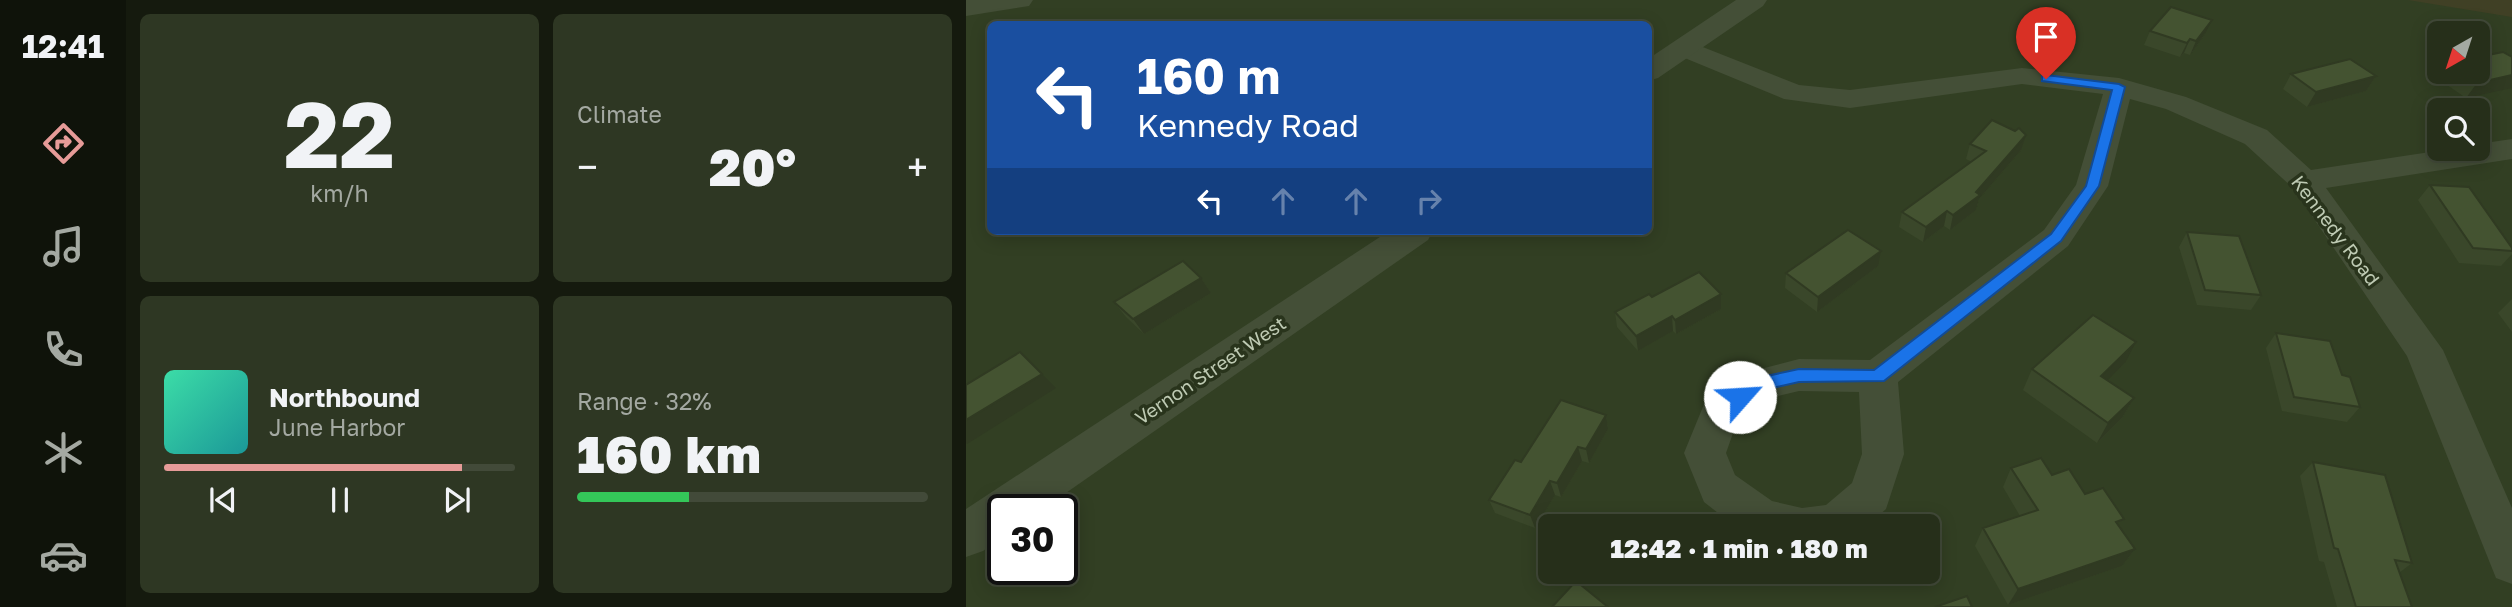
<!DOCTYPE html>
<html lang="en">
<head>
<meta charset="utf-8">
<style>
  body { margin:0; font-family:"Golos Text",sans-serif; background:#2e3723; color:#f1f3f6; height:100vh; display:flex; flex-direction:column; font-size:26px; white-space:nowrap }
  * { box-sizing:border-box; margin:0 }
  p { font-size:23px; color:#a4a9a2 }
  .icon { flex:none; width:38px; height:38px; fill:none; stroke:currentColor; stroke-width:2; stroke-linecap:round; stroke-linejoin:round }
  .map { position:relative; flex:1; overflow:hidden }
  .details { display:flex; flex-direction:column; gap:14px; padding:14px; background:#151a0e; width:840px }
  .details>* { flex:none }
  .banner { position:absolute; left:21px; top:21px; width:665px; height:214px; border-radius:10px; box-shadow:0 4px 18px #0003,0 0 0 2px #424a39; background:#1a4fa0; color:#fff; overflow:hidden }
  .needle { width:46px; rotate:219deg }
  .buttons { position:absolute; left:1461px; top:21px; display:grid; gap:14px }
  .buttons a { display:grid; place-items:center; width:63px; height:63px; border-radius:10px; background:#262f1a; box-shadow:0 4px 18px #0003,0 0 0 2px #424a39; font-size:35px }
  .speed { position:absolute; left:21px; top:494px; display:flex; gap:14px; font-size:35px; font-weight:700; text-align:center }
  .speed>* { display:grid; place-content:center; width:91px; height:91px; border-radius:50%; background:#262f1a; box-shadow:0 4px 18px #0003,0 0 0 2px #424a39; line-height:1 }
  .speed .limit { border:4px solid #111; border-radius:10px; background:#fff; color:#111 }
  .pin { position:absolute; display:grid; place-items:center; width:60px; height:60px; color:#fff; margin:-72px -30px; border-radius:50% 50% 50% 0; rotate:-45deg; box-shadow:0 0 7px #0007 }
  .pin .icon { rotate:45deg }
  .me { position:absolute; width:77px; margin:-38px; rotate:64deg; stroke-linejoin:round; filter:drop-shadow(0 0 5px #0008) }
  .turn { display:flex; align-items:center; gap:24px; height:147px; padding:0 35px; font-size:32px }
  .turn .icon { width:91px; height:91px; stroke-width:2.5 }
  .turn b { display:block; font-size:49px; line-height:60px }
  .lanes { display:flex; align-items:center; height:66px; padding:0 35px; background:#0003; justify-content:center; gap:35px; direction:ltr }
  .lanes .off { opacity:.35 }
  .big { font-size:52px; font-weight:800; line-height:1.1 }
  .details .widget { flex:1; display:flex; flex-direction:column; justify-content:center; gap:10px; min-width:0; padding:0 24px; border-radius:10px; background:#2e3723 }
  .details .dial { align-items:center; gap:0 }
  .dial b { font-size:91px; line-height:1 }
  .song { display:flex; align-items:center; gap:21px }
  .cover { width:84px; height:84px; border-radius:10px; background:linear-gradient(135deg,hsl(160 70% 55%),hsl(180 70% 35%)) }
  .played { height:7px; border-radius:4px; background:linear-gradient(90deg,#e69b98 85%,#424a39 85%) }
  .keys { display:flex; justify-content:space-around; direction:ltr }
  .heat { display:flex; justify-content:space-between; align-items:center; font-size:38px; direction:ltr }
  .charge { height:10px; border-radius:5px; background:linear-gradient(90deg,#34c759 32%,#424a39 0) }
  .details .tiles { flex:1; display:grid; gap:14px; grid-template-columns:repeat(2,1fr) }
  .trip { position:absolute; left:572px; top:514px; width:402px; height:70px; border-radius:10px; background:#262f1a; box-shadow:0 4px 18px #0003,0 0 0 2px #424a39; font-weight:800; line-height:70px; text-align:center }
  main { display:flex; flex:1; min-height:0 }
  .tab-bar { display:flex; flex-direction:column; width:126px; justify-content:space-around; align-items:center; background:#0f130a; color:#a4a9a2 }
  .tab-bar .icon { width:49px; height:49px }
  .tab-bar .active { color:#e69b98 }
  .tab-bar b { font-size:32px; color:#f1f3f6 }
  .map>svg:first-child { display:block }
  .green { fill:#404025 }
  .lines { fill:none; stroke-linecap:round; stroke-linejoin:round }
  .minor { fill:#444f37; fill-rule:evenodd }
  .tertiary { fill:#444f37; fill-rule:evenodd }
  .wall { fill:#3a472a }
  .shaded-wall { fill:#303a22 }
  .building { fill:#445331; stroke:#303a22; stroke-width:2 }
  .route { fill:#1a73e8; stroke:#114b97; stroke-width:2 }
  .labels { text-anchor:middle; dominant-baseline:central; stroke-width:7; stroke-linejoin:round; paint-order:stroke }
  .street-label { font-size:19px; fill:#becab3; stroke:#29341c }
</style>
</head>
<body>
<main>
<nav class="tab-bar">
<b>12:41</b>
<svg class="icon active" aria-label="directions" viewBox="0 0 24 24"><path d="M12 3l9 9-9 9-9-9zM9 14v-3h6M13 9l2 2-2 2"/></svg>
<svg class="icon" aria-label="music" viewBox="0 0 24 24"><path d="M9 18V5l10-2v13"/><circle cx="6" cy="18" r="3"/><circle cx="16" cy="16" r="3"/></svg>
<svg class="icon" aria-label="phone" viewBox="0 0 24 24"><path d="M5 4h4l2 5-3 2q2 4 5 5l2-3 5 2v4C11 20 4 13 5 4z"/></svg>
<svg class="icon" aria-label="climate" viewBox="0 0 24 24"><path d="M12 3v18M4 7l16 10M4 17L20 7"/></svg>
<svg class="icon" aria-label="car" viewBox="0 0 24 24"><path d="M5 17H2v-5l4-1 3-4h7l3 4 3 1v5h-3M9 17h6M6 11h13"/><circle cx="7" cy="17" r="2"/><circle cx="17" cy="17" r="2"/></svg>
</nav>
<section class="details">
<div class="tiles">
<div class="widget dial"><b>22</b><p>km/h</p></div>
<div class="widget"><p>Climate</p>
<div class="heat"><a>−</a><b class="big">20°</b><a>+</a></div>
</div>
<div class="widget">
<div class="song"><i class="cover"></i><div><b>Northbound</b><p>June Harbor</p></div></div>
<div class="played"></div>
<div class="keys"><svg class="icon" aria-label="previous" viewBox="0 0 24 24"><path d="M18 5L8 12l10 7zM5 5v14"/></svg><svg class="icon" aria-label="pause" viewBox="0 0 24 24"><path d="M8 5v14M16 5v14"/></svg><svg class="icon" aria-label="next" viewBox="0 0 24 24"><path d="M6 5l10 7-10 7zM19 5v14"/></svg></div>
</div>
<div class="widget"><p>Range · 32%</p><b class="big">160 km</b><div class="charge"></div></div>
</div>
</section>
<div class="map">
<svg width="1546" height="607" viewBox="0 0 1546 607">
  <rect width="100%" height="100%" fill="#323f23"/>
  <path class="green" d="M1442 0H1546V17Z"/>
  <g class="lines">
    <path class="minor" d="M719 40 833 85 884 90 1056 68 1153 78 1220 97 1301 130 1345 170 1484 149H1512V144L1546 139V159L1360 188 1477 350 1546 508V584L1530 578 1441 356 1327 188 1279 144 1200 109 1164 99 1142 186 1102 246 932 382 938 454 920 509 900 527H770L738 502 718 453 741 397 779 373 833 359 904 360 1078 230 1110 185 1137 94 1056 84 884 108 818 99 709 54 706 48 709 42ZM833 391 893 392 896 454 886 483 860 505 836 508 806 501 769 475 760 453 772 419 804 398Z"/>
    <path class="tertiary" d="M0 0H67L63 6 0 16Z
      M770 0H801L797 6 692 78 682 81V59Z
      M423 231H467L462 240 77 509H37V537L17 551 0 557V509Z"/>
  </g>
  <path class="wall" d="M1184 31 1239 34 1224 55 1218 53 1214 57 1178 45Z
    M1546 57 1500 98 1471 78 1476 72H1512Z
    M1325 74 1410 76 1400 91 1341 107 1317 89Z
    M1004 144 1055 150 1013 199 1010 210 984 230 978 226 957 242 933 227 936 212 1006 162 1000 159Z
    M1464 185 1546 248V254L1535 266 1493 263 1452 200Z
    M1221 232 1295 295 1285 310 1231 305 1213 247Z
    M912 266 851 312 819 288 820 273Z
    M235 278 245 293 178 334 160 317 148 302Z
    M686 297 755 309 710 334 707 331 672 351 651 327 649 312Z
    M1546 299V332L1532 313Z
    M1310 333 1376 375 1394 407 1381 422 1316 411 1300 348Z
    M1159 363 1141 380 1168 398 1156 418 1131 443 1057 390 1066 369Z
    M640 415 642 429 623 463 616 461 595 497 589 495 569 528 529 513 523 500 555 462Z
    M1347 462 1446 563 1433 573 1446 607H1371L1358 562 1353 561 1334 476Z
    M1045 468 1086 475 1119 494 1153 526 1169 549 1156 566 1042 605 1009 546 1017 528 1054 516 1037 487Z"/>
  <path class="shaded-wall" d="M1246 20 1239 34 1224 55 1230 41Z
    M1224 39 1218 53 1214 57 1221 43Z
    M1546 75V88L1500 98 1511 83Z
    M1410 76 1400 91 1341 107 1350 92Z
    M1060 135 1055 150 1013 199 1010 210 984 230 987 215 1010 192Z
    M981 211 978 226 957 242 960 227Z
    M915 251 912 266 851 312 852 297Z
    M235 278 245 293 178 334 167 319Z
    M755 294V309L710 334 709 320Z
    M706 316 707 331 672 351 670 336Z
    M1170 342 1159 363 1125 396 1135 376Z
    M76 374 90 388 1 444 0 443V420Z
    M1168 398 1156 418 1131 443 1142 423Z
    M640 415 642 429 623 463 620 449Z
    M612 447 616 461 595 497 591 483Z
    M584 481 589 495 569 528 564 515Z
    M1169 549 1156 566 1042 605 1052 589Z"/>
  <path class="building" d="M1205 7 1246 20 1230 41 1224 39 1221 43 1184 31Z
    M1537 52 1546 57V75L1511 83 1494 72H1512V57Z
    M1384 59 1410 76 1350 92 1325 74Z
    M1026 120 1049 131 1053 128 1060 135 1010 192 1014 195 987 215 981 211 960 227 936 212 1020 151 1004 144Z
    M1464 185 1503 187 1546 248V251L1507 248Z
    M882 230 915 251 852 297 820 273Z
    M1221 232 1273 236 1295 295 1239 290Z
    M217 261 235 278 167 319 148 302Z
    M733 272 755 294 709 320 706 316 670 336 649 312 683 294 686 297Z
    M1127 315 1170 342 1135 376 1168 398 1142 423 1066 369Z
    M1310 333 1364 341 1376 375 1384 377 1394 407 1328 397Z
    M54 352 76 374 0 420V385Z
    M595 400 640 415 620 449 612 447 591 483 584 481 564 515 523 500 549 460 555 462Z
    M1075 458 1086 475 1103 469 1119 494 1137 488 1158 519 1150 522 1169 549 1052 589 1017 528 1072 510 1045 468Z
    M1347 462 1419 475 1446 563 1429 560 1446 607H1390L1372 549 1368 548Z
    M610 581 642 607H586Z
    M1001 596 1006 607H969Z"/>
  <path class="route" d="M1080 75 1153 84 1159 87 1133 186 1095 241 918 381 833 382 798 390 774 404 768 402 766 397 768 392 787 379 833 369 908 370 1085 234 1120 186 1146 90 1076 81V76Z"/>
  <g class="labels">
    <g class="street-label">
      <text transform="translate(1370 230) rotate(53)">Kennedy Road</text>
      <text transform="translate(244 370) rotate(-34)">Vernon Street West</text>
    </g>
  </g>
</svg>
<div class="buttons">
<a><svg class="needle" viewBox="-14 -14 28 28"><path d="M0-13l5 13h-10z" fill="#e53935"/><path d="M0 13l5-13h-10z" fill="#a4a9a2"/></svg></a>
<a><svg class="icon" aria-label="search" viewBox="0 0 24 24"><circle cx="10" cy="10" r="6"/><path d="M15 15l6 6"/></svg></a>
</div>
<div class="speed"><div class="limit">30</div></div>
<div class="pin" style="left:1080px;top:79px;background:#d93025"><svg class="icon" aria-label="arrive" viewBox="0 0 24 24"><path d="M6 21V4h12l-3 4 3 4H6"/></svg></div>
<svg class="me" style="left:774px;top:397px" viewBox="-20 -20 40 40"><circle r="19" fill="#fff"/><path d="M0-13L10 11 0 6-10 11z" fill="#1a73e8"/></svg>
<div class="trip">12:42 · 1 min · 180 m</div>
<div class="banner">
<div class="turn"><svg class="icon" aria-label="left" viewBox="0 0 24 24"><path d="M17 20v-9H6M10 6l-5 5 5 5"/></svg><div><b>160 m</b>Kennedy Road</div></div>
<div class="lanes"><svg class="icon" aria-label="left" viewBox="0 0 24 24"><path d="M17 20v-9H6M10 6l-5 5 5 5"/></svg><svg class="icon off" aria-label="ahead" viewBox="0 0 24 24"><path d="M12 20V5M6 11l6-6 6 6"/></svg><svg class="icon off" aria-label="ahead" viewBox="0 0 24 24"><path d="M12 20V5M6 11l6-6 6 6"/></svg><svg class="icon off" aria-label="right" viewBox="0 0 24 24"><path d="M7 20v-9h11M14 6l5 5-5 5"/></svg></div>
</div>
</div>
</main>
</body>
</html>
